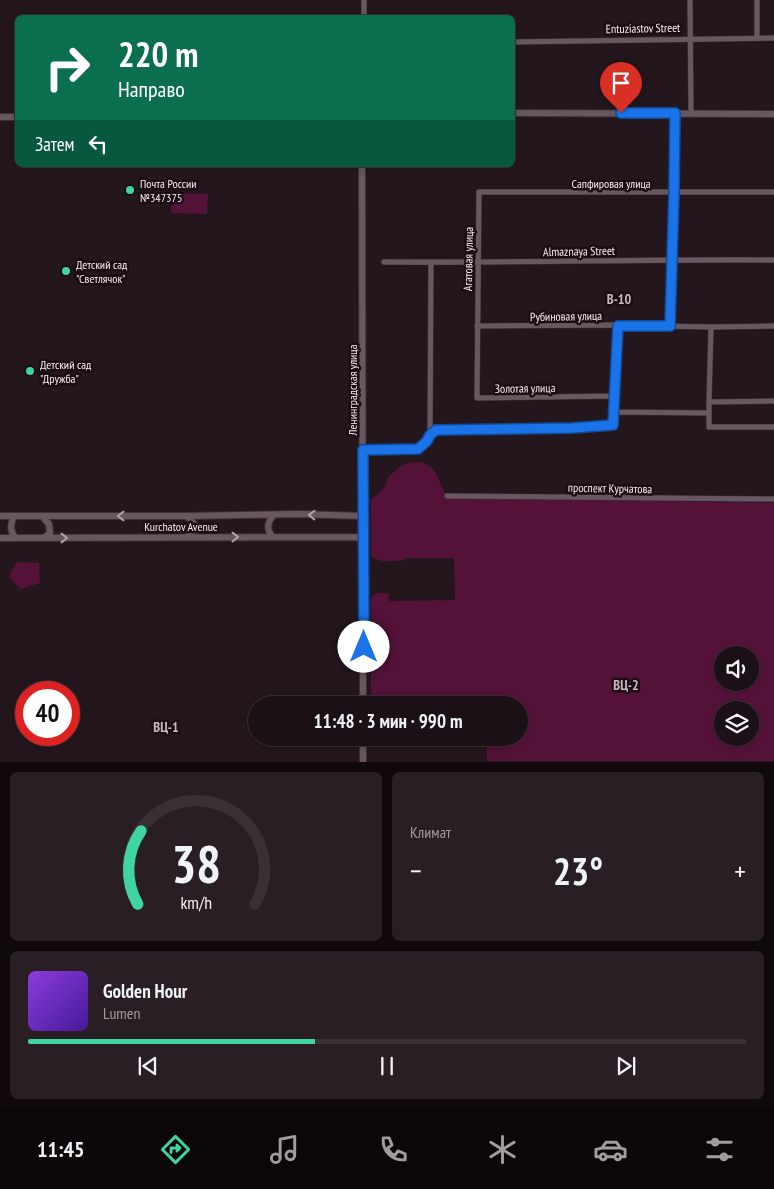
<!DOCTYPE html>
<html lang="ru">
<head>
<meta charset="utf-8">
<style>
  body { margin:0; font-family:"PT Sans Narrow",sans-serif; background:#281e23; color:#f1f3f6; height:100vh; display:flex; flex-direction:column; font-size:19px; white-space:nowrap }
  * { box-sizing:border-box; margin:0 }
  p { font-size:16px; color:#a09da1 }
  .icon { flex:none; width:28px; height:28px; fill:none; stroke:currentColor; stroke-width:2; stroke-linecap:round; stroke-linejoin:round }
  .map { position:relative; height:762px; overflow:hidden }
  .panel { display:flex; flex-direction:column; gap:10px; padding:10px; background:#0f090c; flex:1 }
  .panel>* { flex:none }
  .guide { position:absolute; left:15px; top:15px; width:500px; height:152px; border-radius:8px; box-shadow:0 2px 8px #0003,0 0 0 1px #393035; background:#0b6e4f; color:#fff; overflow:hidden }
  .buttons { position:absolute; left:714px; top:646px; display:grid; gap:10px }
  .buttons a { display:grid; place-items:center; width:45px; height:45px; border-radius:50%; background:#1b1016; box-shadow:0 2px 8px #0003,0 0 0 1px #393035; font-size:25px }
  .speed { position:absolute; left:15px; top:681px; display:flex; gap:10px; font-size:25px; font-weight:700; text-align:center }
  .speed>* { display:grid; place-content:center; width:65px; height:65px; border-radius:50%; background:#1b1016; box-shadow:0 2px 8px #0003,0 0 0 1px #393035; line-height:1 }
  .speed .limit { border:8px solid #d22; background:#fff; color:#111 }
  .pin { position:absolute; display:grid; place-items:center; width:42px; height:42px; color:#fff; margin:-51px -21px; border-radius:50% 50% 50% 0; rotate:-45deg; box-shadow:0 0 5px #0007 }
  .pin .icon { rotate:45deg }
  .me { position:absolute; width:55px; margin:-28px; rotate:0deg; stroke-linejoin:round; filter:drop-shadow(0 0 4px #0008) }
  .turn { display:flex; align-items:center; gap:18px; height:105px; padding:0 20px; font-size:22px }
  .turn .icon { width:65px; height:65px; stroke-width:2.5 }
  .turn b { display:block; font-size:35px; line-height:42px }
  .then { display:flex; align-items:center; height:48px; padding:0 20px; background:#0003; gap:10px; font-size:19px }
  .big { font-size:38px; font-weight:800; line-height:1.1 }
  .panel .tile { flex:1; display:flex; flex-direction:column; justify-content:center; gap:8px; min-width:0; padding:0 18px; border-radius:8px; background:#281e23 }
  .panel .dial { align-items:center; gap:0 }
  .dial svg { height:130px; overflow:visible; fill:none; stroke:#393035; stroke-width:7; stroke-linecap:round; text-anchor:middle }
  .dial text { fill:#f1f3f6; stroke:none }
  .song { display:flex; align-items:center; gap:15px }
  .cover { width:60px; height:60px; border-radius:8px; background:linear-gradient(135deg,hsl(270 70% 55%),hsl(260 70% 35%)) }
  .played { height:5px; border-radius:2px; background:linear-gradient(90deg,#40d4a1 40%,#393035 40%) }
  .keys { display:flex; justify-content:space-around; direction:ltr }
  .heat { display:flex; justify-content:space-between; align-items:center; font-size:28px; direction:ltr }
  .panel .tiles { flex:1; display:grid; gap:10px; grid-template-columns:1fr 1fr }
  .tile:last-child { grid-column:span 2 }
  .trip { position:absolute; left:248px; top:696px; width:280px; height:50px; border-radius:25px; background:#1b1016; box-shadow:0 2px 8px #0003,0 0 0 1px #393035; font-weight:800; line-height:50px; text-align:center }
  .tab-bar { display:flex; height:80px; justify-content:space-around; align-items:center; background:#0b0609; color:#a09da1 }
  .tab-bar .icon { width:35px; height:35px }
  .tab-bar .active { color:#40d4a1 }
  .tab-bar b { font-size:22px; color:#f1f3f6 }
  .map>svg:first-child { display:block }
  .green { fill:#541238; fill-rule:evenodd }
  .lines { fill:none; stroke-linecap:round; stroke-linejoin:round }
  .minor-casing { stroke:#3c3236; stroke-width:6 }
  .tertiary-casing { stroke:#3c3236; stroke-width:8 }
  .minor { stroke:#69575f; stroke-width:5 }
  .tertiary { stroke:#69575f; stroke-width:6 }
  .oneway { stroke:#b0a2a8 }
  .route-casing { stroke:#114b97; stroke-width:12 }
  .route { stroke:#1a73e8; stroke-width:9 }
  .poi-dot { fill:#40d4a1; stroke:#1b0d14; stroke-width:2 }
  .labels { text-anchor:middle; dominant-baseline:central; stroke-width:5; stroke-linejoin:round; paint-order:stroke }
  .street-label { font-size:12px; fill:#f8edf2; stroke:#1b0d14 }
  .poi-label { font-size:12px; fill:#f8edf2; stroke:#1b0d14; text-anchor:start }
  .neighbourhood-label { font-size:14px; font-weight:bold; fill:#ccb8c1; stroke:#1b0d14 }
</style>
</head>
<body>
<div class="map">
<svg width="774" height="762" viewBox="0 0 774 762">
  <rect width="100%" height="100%" fill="#24161d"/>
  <path class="green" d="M171 193 208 194 207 214 171 213Z
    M420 462 430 466 436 473 447 498 774 503V761H487V738H519V705H371V597L377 593H389V601L455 600 454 558H405L404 560C394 561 377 564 371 555V500L385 487 388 477 399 467 407 463ZM722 655H750V682H722ZM722 710H750V738H722Z
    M17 562 39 563 40 583 20 589 9 576Z"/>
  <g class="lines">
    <g class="minor-casing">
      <path id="minor" d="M690 0 691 113
        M364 18V0
        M757 37V0
        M512 42 774 38
        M384 262C514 263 644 259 774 260
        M477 326 614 325 711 327 774 326
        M670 326 674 193 675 113
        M711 327 709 402 774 401
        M615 396 618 326
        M709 402V427H774
        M614 412 709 413
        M430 435 431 262
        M363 450 418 449 427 441 430 435 436 430 572 428 613 425 615 396 477 398 479 192H774
        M447 496 774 499"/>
    </g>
    <g class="tertiary-casing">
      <path id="tertiary" d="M512 113 774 114
        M0 117H18
        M362 165 363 705
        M0 516H187L298 514 362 516
        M14 516C10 525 10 530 15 538
        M42 516 49 524 50 533 44 538
        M187 537 194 531 195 525 187 516
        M273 537C266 530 267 522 274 515
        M0 538 363 537
        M363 762V738"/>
    </g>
    <use href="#minor" class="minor"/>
    <use href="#tertiary" class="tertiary"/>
  </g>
  <defs><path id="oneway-chevron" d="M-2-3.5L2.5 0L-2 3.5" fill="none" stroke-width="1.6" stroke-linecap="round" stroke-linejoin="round" transform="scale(1.25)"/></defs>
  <g class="oneway">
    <use href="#oneway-chevron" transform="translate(312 515) rotate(-178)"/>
    <use href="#oneway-chevron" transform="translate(121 516) rotate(180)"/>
    <use href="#oneway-chevron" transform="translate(235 537)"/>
    <use href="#oneway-chevron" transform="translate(64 538)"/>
  </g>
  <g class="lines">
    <g class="route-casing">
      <path id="route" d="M364 647 363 450 418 449 427 441 430 435 436 430 572 428 613 425 618 326H670L674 193 675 113H621"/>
    </g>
    <use href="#route" class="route"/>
  </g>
  <g class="poi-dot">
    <circle cx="130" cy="190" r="5"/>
    <circle cx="66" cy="271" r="5"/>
    <circle cx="30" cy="371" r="5"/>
  </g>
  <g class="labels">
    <g class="street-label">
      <text transform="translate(643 28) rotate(-1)">Entuziastov Street</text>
      <text x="611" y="183">Сапфировая улица</text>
      <text transform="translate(579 251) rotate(-1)">Almaznaya Street</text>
      <text transform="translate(468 259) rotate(-89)">Агатовая улица</text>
      <text transform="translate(566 316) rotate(-1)">Рубиновая улица</text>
      <text transform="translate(525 388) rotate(-1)">Золотая улица</text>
      <text transform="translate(352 390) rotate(-90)">Ленинградская улица</text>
      <text transform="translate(610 488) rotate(1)">проспект Курчатова</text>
      <text x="181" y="526">Kurchatov Avenue</text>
    </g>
    <g class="poi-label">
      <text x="140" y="183">Почта России<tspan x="140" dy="14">№347375</tspan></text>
      <text x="76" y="264">Детский сад<tspan x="76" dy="14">"Светлячок"</tspan></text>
      <text x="40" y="364">Детский сад<tspan x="40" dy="14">"Дружба"</tspan></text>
    </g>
    <g class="neighbourhood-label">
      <text x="619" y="299">В-10</text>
      <text x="626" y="685">ВЦ-2</text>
      <text x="166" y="727">ВЦ-1</text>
    </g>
  </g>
</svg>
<div class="buttons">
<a><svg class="icon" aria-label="sound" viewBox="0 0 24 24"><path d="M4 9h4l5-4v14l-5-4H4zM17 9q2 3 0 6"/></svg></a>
<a><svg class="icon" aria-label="layers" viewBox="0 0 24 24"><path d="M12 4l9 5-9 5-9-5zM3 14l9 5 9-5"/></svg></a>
</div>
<div class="speed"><div class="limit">40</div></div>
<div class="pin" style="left:621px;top:113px;background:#d93025"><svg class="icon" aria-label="arrive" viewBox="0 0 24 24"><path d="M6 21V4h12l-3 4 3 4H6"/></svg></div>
<svg class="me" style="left:364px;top:647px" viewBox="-20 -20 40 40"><circle r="19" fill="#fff"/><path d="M0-13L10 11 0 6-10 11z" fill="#1a73e8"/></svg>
<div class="trip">11:48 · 3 мин · 990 m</div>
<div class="guide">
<div class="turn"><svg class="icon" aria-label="right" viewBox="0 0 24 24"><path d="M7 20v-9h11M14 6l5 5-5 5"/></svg><div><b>220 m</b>Направо</div></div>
<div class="then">Затем<svg class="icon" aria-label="left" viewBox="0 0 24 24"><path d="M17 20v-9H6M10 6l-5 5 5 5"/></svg></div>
</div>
</div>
<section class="panel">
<div class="tiles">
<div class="tile dial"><svg viewBox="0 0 100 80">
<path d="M14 69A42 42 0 1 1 86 69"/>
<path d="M14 69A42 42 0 0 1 16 24" stroke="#40d4a1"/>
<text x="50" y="56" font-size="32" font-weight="700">38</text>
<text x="50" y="72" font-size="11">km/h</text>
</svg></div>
<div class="tile"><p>Климат</p>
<div class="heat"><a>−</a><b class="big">23°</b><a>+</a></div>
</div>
<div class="tile">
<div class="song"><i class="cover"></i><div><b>Golden Hour</b><p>Lumen</p></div></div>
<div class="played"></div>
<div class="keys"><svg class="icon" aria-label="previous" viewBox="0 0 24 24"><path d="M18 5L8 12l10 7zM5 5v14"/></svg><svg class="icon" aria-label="pause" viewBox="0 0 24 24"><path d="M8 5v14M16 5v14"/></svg><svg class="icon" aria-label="next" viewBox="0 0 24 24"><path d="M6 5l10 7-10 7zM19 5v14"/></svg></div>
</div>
</div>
</section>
<nav class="tab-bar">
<b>11:45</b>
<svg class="icon active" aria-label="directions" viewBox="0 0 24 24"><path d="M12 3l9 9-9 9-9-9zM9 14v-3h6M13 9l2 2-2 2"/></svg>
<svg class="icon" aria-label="music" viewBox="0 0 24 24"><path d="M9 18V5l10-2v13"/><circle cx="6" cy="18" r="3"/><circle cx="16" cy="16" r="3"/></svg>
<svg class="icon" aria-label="phone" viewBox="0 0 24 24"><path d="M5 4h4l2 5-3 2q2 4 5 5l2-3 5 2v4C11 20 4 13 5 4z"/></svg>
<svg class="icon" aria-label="climate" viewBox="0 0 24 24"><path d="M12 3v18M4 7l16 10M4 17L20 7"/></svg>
<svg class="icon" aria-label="car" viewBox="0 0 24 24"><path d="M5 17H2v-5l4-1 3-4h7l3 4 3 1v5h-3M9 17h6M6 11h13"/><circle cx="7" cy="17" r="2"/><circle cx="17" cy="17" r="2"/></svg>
<svg class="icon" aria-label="filters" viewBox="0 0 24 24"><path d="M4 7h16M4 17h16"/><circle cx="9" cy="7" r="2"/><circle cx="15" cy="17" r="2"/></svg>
</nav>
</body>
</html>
